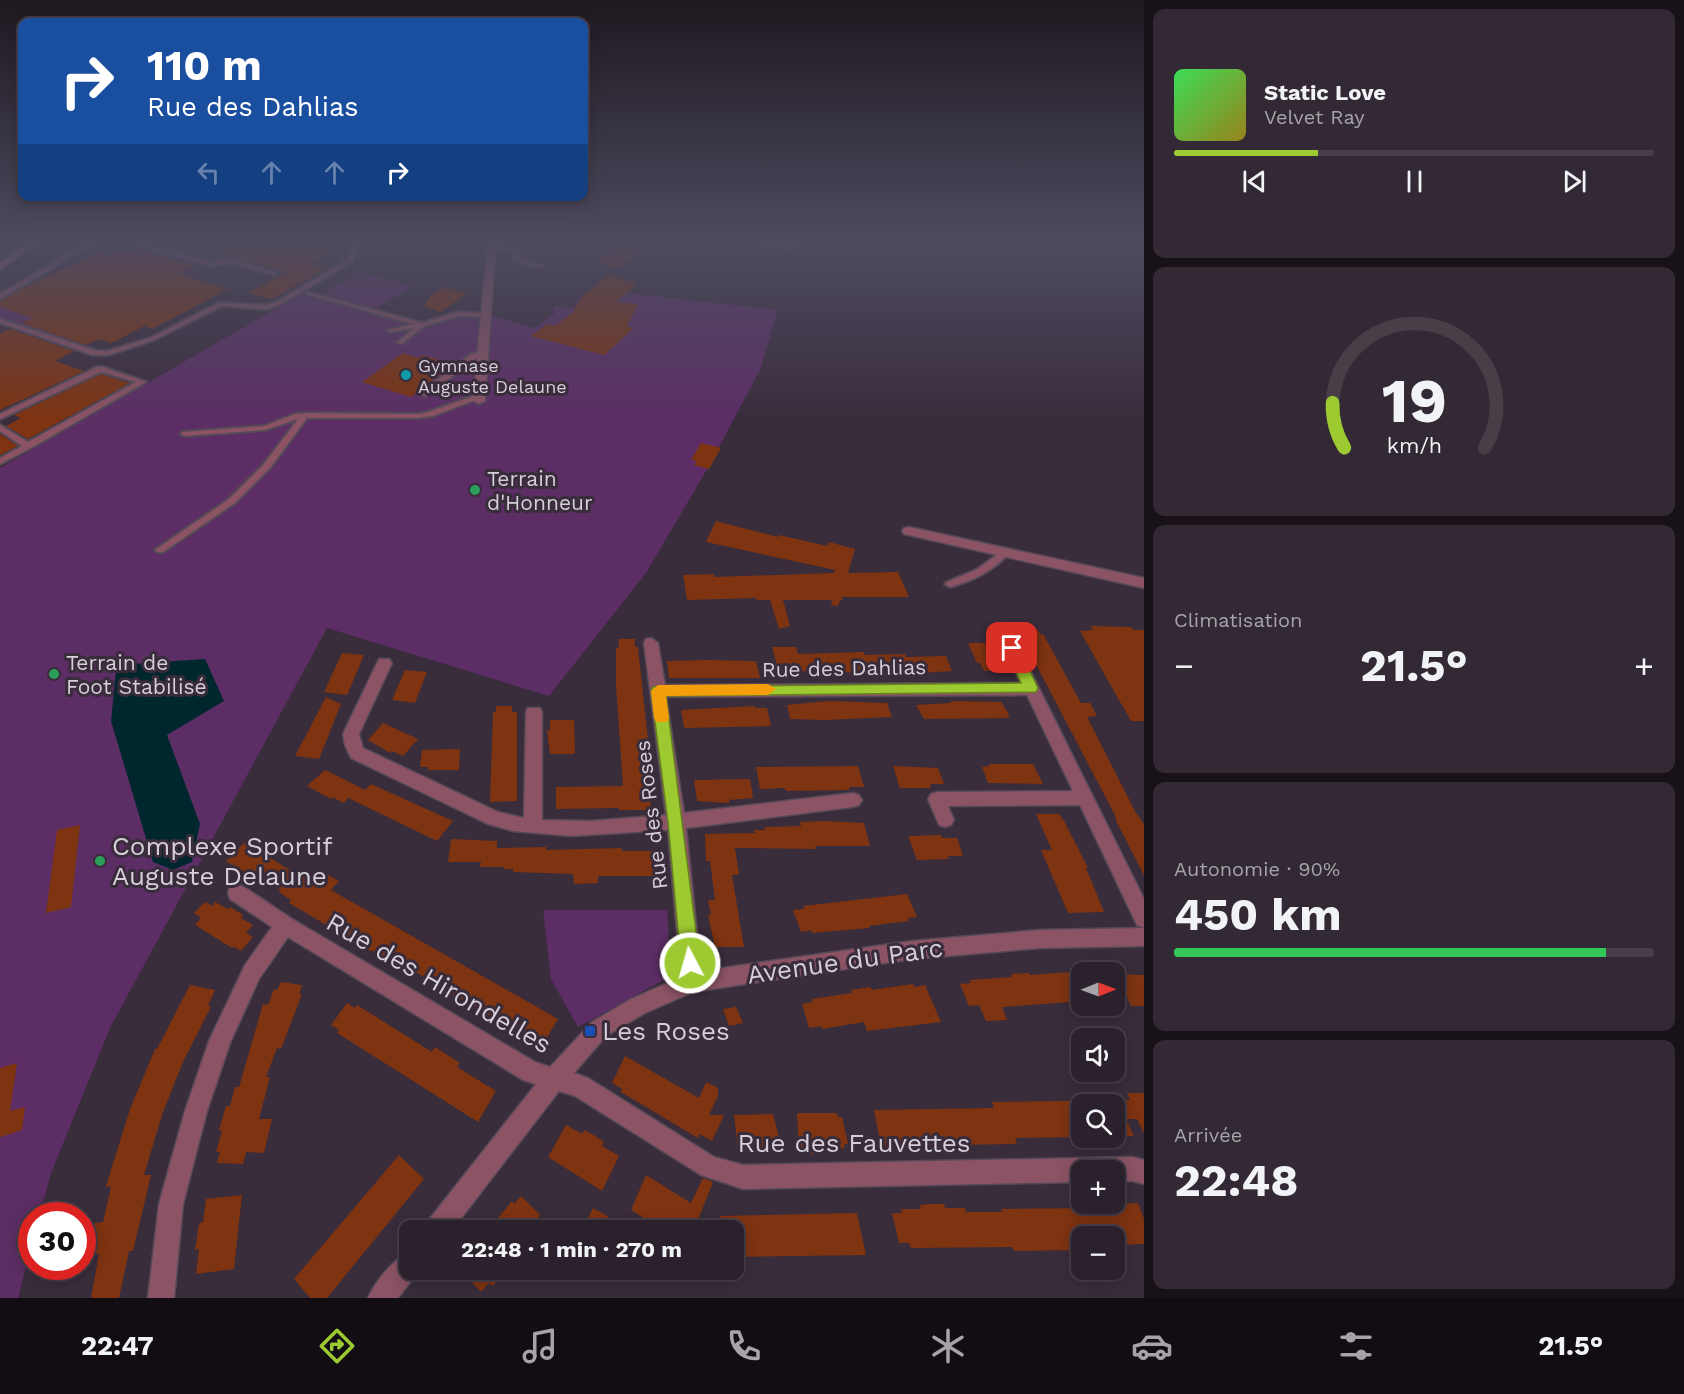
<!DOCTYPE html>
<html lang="fr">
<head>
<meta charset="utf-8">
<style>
  body { margin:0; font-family:"Work Sans",sans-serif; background:#332934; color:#f1f3f6; height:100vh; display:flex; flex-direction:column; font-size:22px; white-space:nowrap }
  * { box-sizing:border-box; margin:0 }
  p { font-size:20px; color:#a6a3a9 }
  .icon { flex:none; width:33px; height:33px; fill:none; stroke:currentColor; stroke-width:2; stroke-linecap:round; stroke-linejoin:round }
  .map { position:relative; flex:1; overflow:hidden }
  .sheet { display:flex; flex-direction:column; gap:9px; padding:9px; background:#181218; width:540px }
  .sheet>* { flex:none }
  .hud { position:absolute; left:18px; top:18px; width:570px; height:183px; border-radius:12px; box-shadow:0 3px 15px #0003,0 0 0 2px #473e48; background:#1a4fa0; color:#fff; overflow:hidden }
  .needle { width:39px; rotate:89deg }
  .tools { position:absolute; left:1071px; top:962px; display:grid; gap:12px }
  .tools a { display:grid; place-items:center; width:54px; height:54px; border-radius:12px; background:#2b212c; box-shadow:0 3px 15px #0003,0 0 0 2px #473e48; font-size:30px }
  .speed { position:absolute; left:18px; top:1202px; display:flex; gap:12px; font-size:30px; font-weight:700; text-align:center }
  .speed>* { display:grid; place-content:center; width:78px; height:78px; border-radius:50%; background:#2b212c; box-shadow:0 3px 15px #0003,0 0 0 2px #473e48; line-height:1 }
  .speed .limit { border:9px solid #d22; background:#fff; color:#111 }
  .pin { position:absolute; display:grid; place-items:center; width:51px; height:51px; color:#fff; margin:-26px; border-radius:12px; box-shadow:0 3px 9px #0006 }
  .me { position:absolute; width:66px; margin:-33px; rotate:354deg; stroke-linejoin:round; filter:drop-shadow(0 0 4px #0008) }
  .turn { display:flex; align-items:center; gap:21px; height:126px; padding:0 30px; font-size:27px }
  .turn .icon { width:78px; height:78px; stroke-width:2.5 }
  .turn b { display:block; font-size:42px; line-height:51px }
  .lanes { display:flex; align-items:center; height:57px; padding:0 30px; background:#0003; justify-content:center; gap:30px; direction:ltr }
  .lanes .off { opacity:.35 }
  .big { font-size:45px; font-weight:700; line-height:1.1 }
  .sheet .widget { flex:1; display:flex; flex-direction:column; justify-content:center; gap:9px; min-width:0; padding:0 21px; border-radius:12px; background:#332934 }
  .sheet .dial { align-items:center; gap:0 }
  .dial svg { height:156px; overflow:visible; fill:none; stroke:#473e48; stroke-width:7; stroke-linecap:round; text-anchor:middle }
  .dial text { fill:#f1f3f6; stroke:none }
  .song { display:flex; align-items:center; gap:18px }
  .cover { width:72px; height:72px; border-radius:9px; background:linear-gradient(135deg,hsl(130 70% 55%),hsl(50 70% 35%)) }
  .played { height:6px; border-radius:3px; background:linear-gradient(90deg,#9dca30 30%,#473e48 30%) }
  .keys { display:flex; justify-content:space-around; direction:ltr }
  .heat { display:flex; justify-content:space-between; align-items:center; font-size:33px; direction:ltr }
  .charge { height:9px; border-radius:4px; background:linear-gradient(90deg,#34c759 90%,#473e48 0) }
  .trip { position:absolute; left:399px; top:1220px; width:345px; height:60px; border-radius:12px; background:#2b212c; box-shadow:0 3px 15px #0003,0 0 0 2px #473e48; font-weight:700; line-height:60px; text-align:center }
  .dock { display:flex; height:96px; justify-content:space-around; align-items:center; background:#110d12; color:#a6a3a9 }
  .dock .icon { width:42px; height:42px }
  .dock .active { color:#9dca30 }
  .dock b { font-size:27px; color:#f1f3f6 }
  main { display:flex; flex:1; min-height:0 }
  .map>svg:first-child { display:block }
  .green { fill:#5c2e65 }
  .water { fill:#00272e }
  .building { fill:#7e3311 }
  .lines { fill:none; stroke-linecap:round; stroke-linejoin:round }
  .lane-casing { stroke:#554957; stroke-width:4 }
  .street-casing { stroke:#554957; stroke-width:3 }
  .secondary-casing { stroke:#554957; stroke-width:3 }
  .lane { fill:#8b5364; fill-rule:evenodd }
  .street { fill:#8b5364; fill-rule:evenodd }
  .secondary { fill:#bd6480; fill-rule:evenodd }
  .route { fill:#9dca30; stroke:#66831f; stroke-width:1.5 }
  .slow { fill:#f59e0b }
  .culture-dot { fill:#0f9aa8; stroke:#392c3b; stroke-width:2 }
  .leisure-dot { fill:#2e9e5b; stroke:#392c3b; stroke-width:2 }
  .transit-dot { fill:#1a4fb4; stroke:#392c3b; stroke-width:2 }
  .labels { text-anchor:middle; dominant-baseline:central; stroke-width:6; stroke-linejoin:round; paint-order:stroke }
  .far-poi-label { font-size:18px; fill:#d6ced8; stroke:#392c3b; text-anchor:start }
  .poi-label { font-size:21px; fill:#d6ced8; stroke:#392c3b; text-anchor:start }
  .street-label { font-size:21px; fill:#d6ced8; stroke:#392c3b }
  .near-poi-label { font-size:26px; fill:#d6ced8; stroke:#392c3b; text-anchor:start }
  .near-street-label { font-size:26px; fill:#d6ced8; stroke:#392c3b }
</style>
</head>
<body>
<main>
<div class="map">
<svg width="1144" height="1298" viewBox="0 0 1144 1298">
  <rect width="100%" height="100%" fill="#392c3b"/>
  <path class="green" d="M359 272 413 286 375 309 319 296Z
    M303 293 426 328 454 317 466 316 494 317 535 328 556 312 552 310 555 306 574 308 582 294 619 299 627 293 778 310 761 368 709 466 646 573 549 696 327 628 111 1026 51 1173 40 1215H32L31 1247 18 1298H0V468Z
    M4 308 76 331 61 339 0 319V309Z
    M543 910H667L671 976 578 1027 551 979Z"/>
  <path class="water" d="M205 659 224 701 167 735 200 824 192 862 173 870 153 862 111 721 116 670 133 664Z"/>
  <path class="building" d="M238 241H351L311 264 327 268 271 299 249 293 287 272 216 253Z
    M623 241H651L618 268 595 263Z
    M118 250 129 253 136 250 144 251 194 266 179 274 228 289 152 329 144 326 112 343 98 339 86 345 21 323 33 318 0 307V301L29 285 100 252 108 254Z
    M609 275 637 284 616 302 638 304 627 326 634 328 604 355 531 336 547 324 555 326 573 312 583 295Z
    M446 287 467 294 440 312 424 306 432 294Z
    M10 329 74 351 55 361 84 371 0 410V333Z
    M403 353 418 358 422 355 454 364 411 397 362 382Z
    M101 374 130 383 28 439 6 426 21 418 14 415Z
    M0 434 18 446 0 455Z
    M701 443 721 448 709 469 694 465 697 461 691 460Z
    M716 521 778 537 779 535 827 546 829 542 855 549 848 573 898 572 909 597H841L843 600H840L838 606 831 605 832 600H783L790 626 779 629 770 600H757L756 598 687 600 683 575 714 574V577L834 573 835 570 706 542Z
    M1090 626 1131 627 1133 630H1144V721H1131L1111 686 1080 631 1093 630Z
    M1020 629H1037L1040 634H1043L1081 703H1090L1097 716 1087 717 1135 811 1144 824V875L1115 819H1117L1020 634H1022Z
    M618 639H635V647H638L649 749 646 750 651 810H619V808L556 809V787L623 786 616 685V648H619Z
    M968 643H990L1000 662H997L1001 671H984L980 663H977Z
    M772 647H796L798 654 864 652 865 655 905 654 906 657 946 656 952 671 889 675 855 674 847 672 785 671 778 669Z
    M342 653 364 655 347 695 324 692Z
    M707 660 756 661 760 678H669L667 661Z
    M405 670 427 672 415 703 392 700Z
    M326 697 341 704 319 759 295 756Z
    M828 701 887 703 892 717 825 720 790 719 787 705Z
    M951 701 1001 702 1010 716H1007L1008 718 924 719 916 705 951 703Z
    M496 706H512V712H517V801L490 802 493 712H496Z
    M755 706V708H767L771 726 684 728 681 710Z
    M550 720H574L575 754H550L547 730H550Z
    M383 723 418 739 403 756 392 751 390 753 368 740Z
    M460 749 459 770H428V767H420L422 750Z
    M989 764H1033L1043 784 988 783 982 767 990 766Z
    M858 766 864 787H849V790L786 791 785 788 760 789 756 767Z
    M893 766 938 768 944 784H930L931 788H900Z
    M325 770 365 790 371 784 453 821 437 841 348 798 344 803 332 797 331 799 307 786Z
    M750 779 753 798 729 800V803L697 801 694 780Z
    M1036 814H1059L1064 821 1088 868H1086L1104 912 1068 913 1041 850H1052Z
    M825 821 864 823 870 846H815L816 849 735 848 739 875H732L744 947H715L708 915H711L708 900H715L710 861H706L705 834 755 833 754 830H765L764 827 801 826 800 822Z
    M80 825 71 907 46 913 57 830Z
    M941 835 942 838H957L963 856H948L949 859 917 860 908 836Z
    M451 839 497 841V848L546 847V850L622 848V851H660L662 876H598V883L574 884 573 874 513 872V869H504V867H480L481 862H448Z
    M245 842 296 874 298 871 318 883 326 874 339 881 331 890 558 1019 542 1046 507 1030 509 1027 392 958 390 961 371 950 370 951 289 903 291 900 279 892 281 890 253 874 250 876 226 861Z
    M907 894 917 917 908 918 909 921 869 926 870 928 812 933 811 930 801 932 793 910 804 909 803 906Z
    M205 902 212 906 215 902 228 909 230 907 243 915 241 918 253 925 246 933 253 937 241 951 234 947 232 948 195 925 201 918 194 913Z
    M1071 972 1073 975 1082 974V1001L1002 1007 1007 1020 986 1021 979 1005 969 1006 960 984 971 983 969 980 1012 977 1011 974 1029 973 1030 975Z
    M1117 974 1144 975V1006H1131Z
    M281 982 302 985 299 994H302L281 1049 277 1048 266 1077H270L259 1119H272L264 1153 246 1152 243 1164 217 1163 220 1152H216L222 1131 219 1130 226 1106H230L235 1087H239L263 1004 268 1005 274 989 277 990Z
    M913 984 914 987 925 985 941 1022 867 1031 864 1022 822 1029 821 1026 809 1028 802 1004 812 1002V999L852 993 851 990 870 987 872 990Z
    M190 985 215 990 208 1006 211 1007 183 1062 163 1112 144 1175H151L133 1251H129L119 1298H91L99 1254 88 1255 84 1248 89 1227 94 1223 103 1222 111 1187 106 1186 130 1109 155 1049H157Z
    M347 1003 355 1008 357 1005 432 1052 435 1047 460 1063 457 1067 496 1091 478 1122 337 1033 339 1030 331 1025Z
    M736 1007 743 1023 729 1026 723 1009Z
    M625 1056 699 1098 706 1082 718 1088V1096L709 1115H724L712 1141 700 1134 698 1138 621 1092 622 1089 612 1083Z
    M17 1063 10 1111 25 1107 22 1130 0 1137V1068Z
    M1114 1091 1119 1101 1130 1100 1127 1093H1144V1133L1137 1119H1126L1134 1136H1114Z
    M1062 1101H1082V1137L1015 1138 1017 1144 881 1146 874 1110 994 1108 992 1102Z
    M797 1113H837L838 1117H842L848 1144H844L845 1148 824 1149 825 1154H803V1149H799Z
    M773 1114 782 1149 738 1150 734 1115Z
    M566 1125 582 1134 584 1130 595 1136 604 1142 602 1146 619 1156 602 1191 548 1157Z
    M399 1155 424 1179 327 1298H310L294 1279Z
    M646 1175 691 1203 703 1178 713 1182 694 1230H663L631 1210Z
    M242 1195 234 1269 196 1274 199 1249 195 1250 199 1223 203 1222 206 1199Z
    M521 1196 540 1215 531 1230H488L512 1201 514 1204Z
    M1138 1203 1144 1219V1244L1114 1245V1236H1072L1077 1250 1014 1251 1012 1247 911 1248 909 1243H899L892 1213H902L901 1209H921L920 1205 931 1204H944L945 1208H965L966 1212H1002L1001 1209 1098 1208 1096 1204H1113L1114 1207V1204Z
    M593 1208 609 1217 602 1230H596L586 1223Z
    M857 1213 866 1255 734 1257V1230H721L720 1216Z
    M460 1269H505L493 1286 489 1283 481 1292Z"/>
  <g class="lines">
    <g class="lane-casing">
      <path id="lane" d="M90 241H98L0 299V294Z
        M123 241H134L210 262 233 259 277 273 274 275 233 263 210 266Z
        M353 241H359L352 262 279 305 267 309 222 306 154 340 108 355H93L0 323V319L97 351H108L121 347 150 338 219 303 267 305 275 303 347 260Z
        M491 247H519L517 255 519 258 543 266 540 268 515 260 511 255 513 250H489V248Z
        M307 292 423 323 457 312 486 313 489 315 486 317 458 316 425 326 401 344 397 342 399 341 414 328 391 332 388 330 413 324 307 294Z
        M484 351 488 353 477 358 426 396 419 394 471 354Z
        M97 367H103L146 382 31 448 0 464V458L22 446 0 431V425L28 442 136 382 101 372 0 419V414Z
        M476 395 483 397 433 416 418 418H307L270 468 235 503 163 552H157L155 550 229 499 264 464 298 419 265 430 185 436 181 434 182 432 264 426 295 414 309 413 418 414 428 412Z
        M1005 549 1008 550 1010 552 1008 554C993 571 972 581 950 587L945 584 947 582 976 570Z"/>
    </g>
    <g class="street-casing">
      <path id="street" d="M488 241H496L485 401 479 404 473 401Z
        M730 241 792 244 795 241H805L794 250Z
        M909 527 1144 578V588L904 534 902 531 904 528Z
        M1002 623 1009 628 1144 899V928L1137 925 1080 805 948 806 954 820 951 825 945 827 939 825 928 799 931 794 937 792 1073 791 1027 695 666 697 684 813 853 793 859 795 862 800 859 805 853 807 686 828 701 971 912 941 1040 930 1144 928V946L1040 948 912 959 693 992 645 1013 606 1036 574 1073 588 1078 714 1157 743 1165 1132 1157 1144 1160V1184L1132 1181H1114V1170H1082V1182L743 1189 701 1175 575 1096 559 1091 452 1230H425L428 1221 536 1084 523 1080 288 937 259 979 230 1043 207 1111 183 1204 174 1298H148L159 1204 185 1111 209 1041 245 965 272 927 230 899 228 893 230 887 237 885 244 887 292 919 535 1062 550 1067 592 1022 631 999 681 977 668 830 571 836 513 831 488 824 351 758 345 745 343 734 379 659H389L392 663 359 734 363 748 498 812 524 818 526 712 528 708H540L542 712V820L590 821 666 815 644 643 646 639 651 638 658 643 665 685 1021 683 995 628Z
        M410 1252V1269H420L398 1298H368C375 1282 393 1259 410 1252Z"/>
    </g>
    <g class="secondary-casing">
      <path id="secondary" d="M30 241H40L0 270V263Z"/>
    </g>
    <use href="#lane" class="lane"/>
    <use href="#street" class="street"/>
    <use href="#secondary" class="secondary"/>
  </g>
  <linearGradient id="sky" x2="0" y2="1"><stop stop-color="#1f1820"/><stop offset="0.57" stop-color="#4e4b60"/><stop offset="1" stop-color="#4e4b60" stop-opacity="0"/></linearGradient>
  <rect width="1144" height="423" fill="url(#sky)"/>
  <path class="route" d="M1012 643 1019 648 1038 688 1036 692 666 696 700 963 697 969 690 971 684 969 681 963 668 822 651 691 653 687 1021 683 1005 648Z"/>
  <path class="slow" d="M768 684 776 689 768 695 666 696 669 718 667 722H656L654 718 651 691 658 685Z"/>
  <circle class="culture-dot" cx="406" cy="375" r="6"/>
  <g class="leisure-dot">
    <circle cx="475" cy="490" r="6"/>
    <circle cx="54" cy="674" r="6"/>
    <circle cx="100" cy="861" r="6"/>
  </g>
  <rect class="transit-dot" x="584" y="1025" width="12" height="12" rx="3"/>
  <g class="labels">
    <g class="far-poi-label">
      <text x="418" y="365">Gymnase<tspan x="418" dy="21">Auguste Delaune</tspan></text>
    </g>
    <g class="poi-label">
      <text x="487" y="478">Terrain<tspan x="487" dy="24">d'Honneur</tspan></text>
      <text x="66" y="662">Terrain de<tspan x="66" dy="24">Foot Stabilisé</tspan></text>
    </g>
    <g class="street-label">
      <text transform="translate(844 668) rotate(-1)">Rue des Dahlias</text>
      <text transform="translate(651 815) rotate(-97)">Rue des Roses</text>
    </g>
    <g class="near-poi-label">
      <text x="112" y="846">Complexe Sportif<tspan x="112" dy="30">Auguste Delaune</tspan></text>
      <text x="602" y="1031">Les Roses</text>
    </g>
    <g class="near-street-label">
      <text transform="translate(845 961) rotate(-8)">Avenue du Parc</text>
      <text transform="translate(439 983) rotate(30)">Rue des Hirondelles</text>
      <text x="854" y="1143">Rue des Fauvettes</text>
    </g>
  </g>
</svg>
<div class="tools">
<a><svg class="needle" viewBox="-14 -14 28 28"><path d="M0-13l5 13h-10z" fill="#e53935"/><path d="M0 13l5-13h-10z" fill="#a6a3a9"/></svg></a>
<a><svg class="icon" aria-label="sound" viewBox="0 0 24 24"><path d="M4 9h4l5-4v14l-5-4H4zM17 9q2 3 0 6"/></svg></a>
<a><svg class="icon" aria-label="search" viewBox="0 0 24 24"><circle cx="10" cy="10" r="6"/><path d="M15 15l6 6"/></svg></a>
<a>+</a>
<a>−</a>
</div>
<div class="speed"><div class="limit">30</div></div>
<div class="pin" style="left:1012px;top:648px;background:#d93025"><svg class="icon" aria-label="arrive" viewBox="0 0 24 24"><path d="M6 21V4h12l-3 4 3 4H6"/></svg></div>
<svg class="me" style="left:690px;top:963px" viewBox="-20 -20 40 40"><circle r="17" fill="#9dca30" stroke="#fff" stroke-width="3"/><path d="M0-11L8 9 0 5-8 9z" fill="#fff"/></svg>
<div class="trip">22:48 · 1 min · 270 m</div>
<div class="hud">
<div class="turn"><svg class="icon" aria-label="right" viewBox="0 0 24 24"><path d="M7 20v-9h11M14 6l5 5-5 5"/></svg><div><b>110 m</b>Rue des Dahlias</div></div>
<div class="lanes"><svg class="icon off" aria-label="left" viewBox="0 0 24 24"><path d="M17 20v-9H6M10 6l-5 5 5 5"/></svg><svg class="icon off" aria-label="ahead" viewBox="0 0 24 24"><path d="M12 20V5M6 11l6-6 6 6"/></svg><svg class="icon off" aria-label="ahead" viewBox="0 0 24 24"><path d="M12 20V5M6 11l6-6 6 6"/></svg><svg class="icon" aria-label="right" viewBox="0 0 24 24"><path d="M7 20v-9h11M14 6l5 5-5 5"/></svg></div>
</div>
</div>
<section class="sheet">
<div class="widget">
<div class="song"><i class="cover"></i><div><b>Static Love</b><p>Velvet Ray</p></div></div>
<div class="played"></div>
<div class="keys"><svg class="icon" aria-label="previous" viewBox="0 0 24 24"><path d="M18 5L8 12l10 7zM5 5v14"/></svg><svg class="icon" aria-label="pause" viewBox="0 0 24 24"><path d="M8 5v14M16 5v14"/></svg><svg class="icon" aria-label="next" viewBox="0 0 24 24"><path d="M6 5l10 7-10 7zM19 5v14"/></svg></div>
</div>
<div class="widget dial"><svg viewBox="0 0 100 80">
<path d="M14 69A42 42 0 1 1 86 69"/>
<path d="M14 69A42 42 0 0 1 8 46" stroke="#9dca30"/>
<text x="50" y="56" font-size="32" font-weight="700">19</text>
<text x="50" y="72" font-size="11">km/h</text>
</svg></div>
<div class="widget"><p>Climatisation</p>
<div class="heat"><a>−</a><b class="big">21.5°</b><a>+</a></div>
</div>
<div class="widget"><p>Autonomie · 90%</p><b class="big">450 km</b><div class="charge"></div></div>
<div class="widget"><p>Arrivée</p><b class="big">22:48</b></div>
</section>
</main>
<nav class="dock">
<b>22:47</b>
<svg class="icon active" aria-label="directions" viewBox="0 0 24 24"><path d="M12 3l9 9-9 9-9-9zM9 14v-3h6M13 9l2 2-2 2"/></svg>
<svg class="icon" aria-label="music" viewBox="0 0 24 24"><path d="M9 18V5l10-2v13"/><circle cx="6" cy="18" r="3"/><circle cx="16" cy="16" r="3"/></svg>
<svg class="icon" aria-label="phone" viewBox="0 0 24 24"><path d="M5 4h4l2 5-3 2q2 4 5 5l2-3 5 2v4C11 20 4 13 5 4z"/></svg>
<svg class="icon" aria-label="climate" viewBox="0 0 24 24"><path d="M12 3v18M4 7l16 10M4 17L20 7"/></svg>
<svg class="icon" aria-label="car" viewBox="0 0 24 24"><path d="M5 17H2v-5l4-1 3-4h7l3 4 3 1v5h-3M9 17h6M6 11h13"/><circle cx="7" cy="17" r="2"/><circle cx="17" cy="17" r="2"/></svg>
<svg class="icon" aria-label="filters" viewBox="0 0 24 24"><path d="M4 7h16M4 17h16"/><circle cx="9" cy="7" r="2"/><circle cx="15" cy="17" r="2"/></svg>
<b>21.5°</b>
</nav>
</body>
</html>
